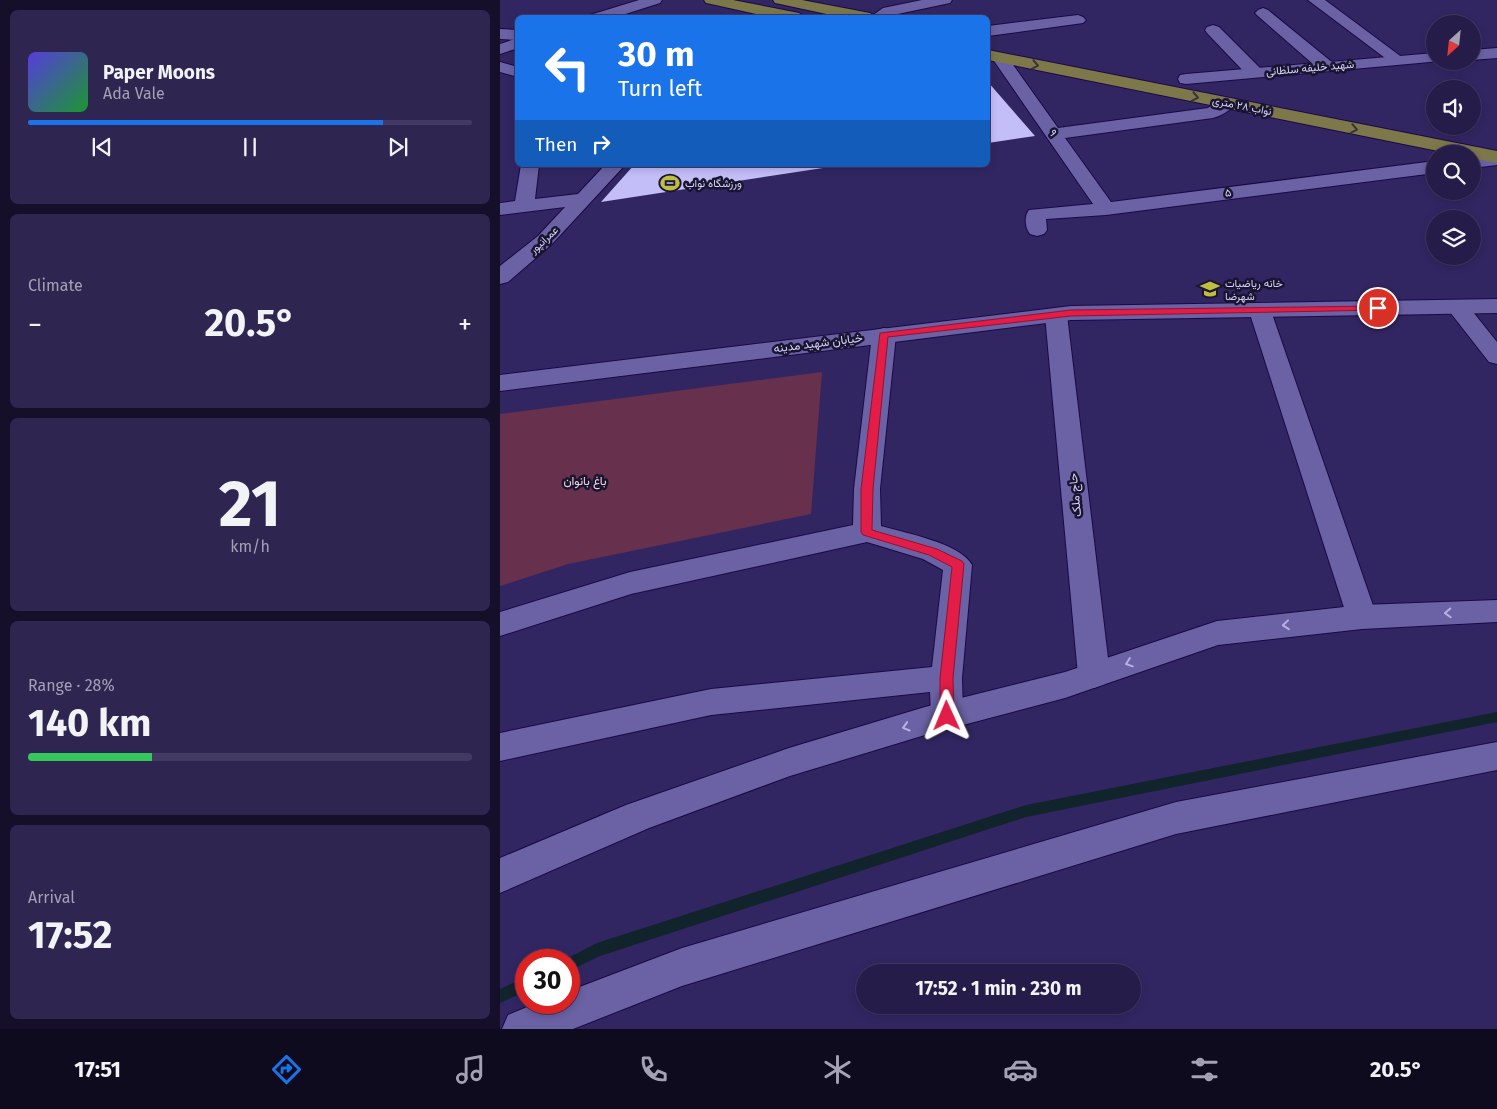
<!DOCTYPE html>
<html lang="en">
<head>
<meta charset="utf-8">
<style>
  body { margin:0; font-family:"Fira Sans",Vazirmatn,sans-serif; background:#2e2551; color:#f1f3f6; height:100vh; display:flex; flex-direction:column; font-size:19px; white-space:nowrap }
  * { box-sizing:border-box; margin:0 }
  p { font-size:16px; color:#a4a1b5 }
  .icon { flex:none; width:28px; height:28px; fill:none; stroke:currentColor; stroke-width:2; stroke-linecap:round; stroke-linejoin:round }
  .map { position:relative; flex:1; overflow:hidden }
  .side { display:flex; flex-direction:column; gap:10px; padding:10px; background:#150f29; width:500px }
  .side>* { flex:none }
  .top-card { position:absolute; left:15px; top:15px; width:475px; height:152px; border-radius:8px; box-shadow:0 2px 8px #0003,0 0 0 1px #423a62; background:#1a73e8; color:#fff; overflow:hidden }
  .needle { width:32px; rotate:207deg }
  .buttons { position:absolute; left:926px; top:15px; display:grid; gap:10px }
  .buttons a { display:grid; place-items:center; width:55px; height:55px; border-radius:50%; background:#261c4a; box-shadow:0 2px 8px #0003,0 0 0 1px #423a62; font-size:25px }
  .speed { position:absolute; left:15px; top:949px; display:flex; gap:10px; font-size:25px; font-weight:700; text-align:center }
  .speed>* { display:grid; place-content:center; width:65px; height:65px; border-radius:50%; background:#261c4a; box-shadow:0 2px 8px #0003,0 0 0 1px #423a62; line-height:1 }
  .speed .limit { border:8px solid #d22; background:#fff; color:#111 }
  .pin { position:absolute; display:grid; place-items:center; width:42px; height:42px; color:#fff; margin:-21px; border:2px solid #fff; border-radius:50%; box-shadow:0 1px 5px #0007 }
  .me { position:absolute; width:55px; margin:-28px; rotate:359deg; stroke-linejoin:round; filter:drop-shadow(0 0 4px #0008) }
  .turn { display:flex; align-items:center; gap:18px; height:105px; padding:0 20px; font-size:22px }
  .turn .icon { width:65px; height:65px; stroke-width:2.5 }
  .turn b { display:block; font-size:35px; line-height:42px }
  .then { display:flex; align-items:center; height:48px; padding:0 20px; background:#0003; gap:10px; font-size:19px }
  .big { font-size:38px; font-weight:700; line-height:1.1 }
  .side .widget { flex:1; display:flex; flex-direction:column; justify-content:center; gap:8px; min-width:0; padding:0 18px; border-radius:8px; background:#2e2551 }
  .side .dial { align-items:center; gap:0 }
  .dial b { font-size:65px; line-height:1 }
  .song { display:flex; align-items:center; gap:15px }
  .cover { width:60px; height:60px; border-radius:8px; background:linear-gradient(135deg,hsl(250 70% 55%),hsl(130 70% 35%)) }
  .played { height:5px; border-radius:2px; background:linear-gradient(90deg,#1a73e8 80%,#423a62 80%) }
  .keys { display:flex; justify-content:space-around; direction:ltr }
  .heat { display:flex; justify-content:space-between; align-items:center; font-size:28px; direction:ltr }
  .charge { height:8px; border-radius:4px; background:linear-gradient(90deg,#34c759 28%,#423a62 0) }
  .trip { position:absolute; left:356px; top:964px; width:285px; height:50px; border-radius:25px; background:#261c4a; box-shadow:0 2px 8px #0003,0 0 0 1px #423a62; font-weight:700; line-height:50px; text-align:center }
  .tabs { display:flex; height:80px; justify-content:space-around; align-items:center; background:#0f0b1e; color:#a4a1b5 }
  .tabs .icon { width:35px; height:35px }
  .tabs .on { color:#1a73e8 }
  .tabs b { font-size:22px; color:#f1f3f6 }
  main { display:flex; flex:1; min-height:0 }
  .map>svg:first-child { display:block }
  .green { fill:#67304d }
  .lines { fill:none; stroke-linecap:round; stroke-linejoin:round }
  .stream { fill:#11232b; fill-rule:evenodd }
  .building { fill:#c3bef8 }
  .minor-casing { stroke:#1b0945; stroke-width:2 }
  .tertiary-casing { stroke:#1b0945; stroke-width:2 }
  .primary-casing { stroke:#1b0945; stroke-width:2 }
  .minor { fill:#6a62a4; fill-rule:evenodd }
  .tertiary { fill:#6a62a4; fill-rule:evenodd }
  .primary { fill:#7d7849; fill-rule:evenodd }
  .oneway { stroke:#373338 }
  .oneway2 { stroke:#b6b2e0 }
  .route { fill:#e11d48; stroke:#92132f }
  .labels { text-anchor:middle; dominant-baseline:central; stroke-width:5; stroke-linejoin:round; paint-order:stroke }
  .far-street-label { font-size:11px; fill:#d7d4fa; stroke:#191530 }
  .far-poi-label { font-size:11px; fill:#d7d4fa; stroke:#191530; text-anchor:start }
  .street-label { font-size:12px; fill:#d7d4fa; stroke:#191530 }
  .park-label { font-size:12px; fill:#f2d7e3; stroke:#191530 }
</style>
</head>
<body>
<main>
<section class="side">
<div class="widget">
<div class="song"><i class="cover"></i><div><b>Paper Moons</b><p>Ada Vale</p></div></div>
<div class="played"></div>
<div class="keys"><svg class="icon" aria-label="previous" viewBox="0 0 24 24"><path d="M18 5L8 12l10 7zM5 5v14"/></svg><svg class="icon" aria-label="pause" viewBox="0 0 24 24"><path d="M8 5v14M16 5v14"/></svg><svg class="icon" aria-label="next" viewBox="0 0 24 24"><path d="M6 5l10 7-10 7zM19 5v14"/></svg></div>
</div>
<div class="widget"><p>Climate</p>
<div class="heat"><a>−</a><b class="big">20.5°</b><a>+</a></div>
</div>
<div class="widget dial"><b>21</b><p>km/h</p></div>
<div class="widget"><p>Range · 28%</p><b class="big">140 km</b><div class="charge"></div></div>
<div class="widget"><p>Arrival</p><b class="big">17:52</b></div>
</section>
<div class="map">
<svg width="997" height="1029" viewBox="0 0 997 1029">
  <rect width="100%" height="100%" fill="#322662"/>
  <path class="green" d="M322 372 311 514 68 564 0 586V414Z"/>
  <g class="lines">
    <path class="stream" d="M997 712V722L526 817 100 956 69 971V960H64L97 943 526 805Z
      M26 977V991L0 1003V989Z"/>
  </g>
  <path class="building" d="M488 82 535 136 488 143Z
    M134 165H336V166L101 202Z"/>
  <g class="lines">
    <g class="minor-casing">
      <path id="minor" d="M422 0H452L450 3 393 15 388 18H369L383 8Z
        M808 0H825L907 61 905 64H893Z
        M763 8 768 10 833 63 835 67 833 71H821L758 16 755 13 758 10Z
        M578 15 583 17 586 20 583 23 488 36V26Z
        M713 25 719 27 761 69 763 73 761 77H749L707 33 705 30 707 27Z
        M0 29 18 30V40L0 39Z
        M500 53 506 55 558 128 708 108C717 102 722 97 733 99L736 103C731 110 721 116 713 118L565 138 611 202 935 161V173L606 215 546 219 547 230 544 234 537 236 530 234C525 228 524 216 529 210L593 204 492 58 494 55Z
        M0 62 18 67V77L0 72Z
        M997 153V165L972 168V156Z
        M21 165H39L35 199 78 194 105 165H125L52 244 8 282 0 284V266L38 236 65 207 0 215V203L15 201Z
        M957 300 965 302 997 342V364L989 362 946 307 949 302Z
        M760 304 768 306 771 311 877 617 873 625 862 629 851 625 847 617 749 311 752 306Z
        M556 308 564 310 567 315 610 675 605 684 594 688 583 684 578 675 545 315 548 310Z
        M384 328 392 330 396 335 380 489 381 526C405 533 460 543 472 565L462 678 463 716 458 726 447 730 436 726 431 716 430 692 211 715 0 761V733L211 689 432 667 443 570 423 559 367 542 131 594 0 636V612L130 572 353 525 354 489 372 335 376 330Z
        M997 742V770L676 834 182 986 73 1029H2L8 1015 39 1002H69V991L182 948 676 802Z"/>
    </g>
    <g class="tertiary-casing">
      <path id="tertiary" d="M139 0H162L160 3 113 18H88L90 15Z
        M18 38V48L0 54V44Z
        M997 48V58L972 60V50Z
        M935 53V61H941L686 84 680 83 678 79 680 75 686 74Z
        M997 299V313L571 320 0 391V375L571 306Z
        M997 600V622L862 629 718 645 565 698 425 735 290 776 149 828 0 893V858L126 805 289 748 425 707 565 672 717 621 862 605Z"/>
    </g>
    <g class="primary-casing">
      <path id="primary" d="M204 0H233L299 13 306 18H274L211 4 206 3Z
        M273 0H302L370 13 377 18H345L280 4 275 3Z
        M488 50 997 151V163L972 158V154H953L488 60Z"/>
    </g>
    <use href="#minor" class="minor"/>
    <use href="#tertiary" class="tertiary"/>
    <use href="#primary" class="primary"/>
  </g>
  <defs><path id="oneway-chevron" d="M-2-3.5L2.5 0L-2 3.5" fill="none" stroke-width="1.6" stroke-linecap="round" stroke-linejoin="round" transform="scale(1.25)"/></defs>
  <g class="oneway">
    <use href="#oneway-chevron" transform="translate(535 65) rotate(11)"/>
    <use href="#oneway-chevron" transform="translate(695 97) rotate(11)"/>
    <use href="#oneway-chevron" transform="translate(854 129) rotate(11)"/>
  </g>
  <g class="oneway2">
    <use href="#oneway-chevron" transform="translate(948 613) rotate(177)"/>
    <use href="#oneway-chevron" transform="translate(786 625) rotate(174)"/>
    <use href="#oneway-chevron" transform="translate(629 663) rotate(161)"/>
    <use href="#oneway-chevron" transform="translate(406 727) rotate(163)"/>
  </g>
  <path class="route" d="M878 306 882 307V310L571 316 388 337 373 489 372 530 437 549 462 561 464 564 453 678 454 716 452 720 447 721 442 720 440 716V678L452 567 429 555 363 535 361 532V489L380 333 571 310Z"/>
  <defs>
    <g id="stadium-bare" transform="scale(1.5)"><path d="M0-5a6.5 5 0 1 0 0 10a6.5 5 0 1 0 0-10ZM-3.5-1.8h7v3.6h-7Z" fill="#c0be40" stroke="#191530" stroke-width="2.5" paint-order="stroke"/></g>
    <g id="school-bare" transform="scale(1.5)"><path d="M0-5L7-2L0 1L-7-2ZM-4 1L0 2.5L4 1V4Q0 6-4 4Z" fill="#c0be40" stroke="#191530" stroke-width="2.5" paint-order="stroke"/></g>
  </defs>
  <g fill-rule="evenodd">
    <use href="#stadium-bare" x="170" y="183"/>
    <use href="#school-bare" x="710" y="289"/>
  </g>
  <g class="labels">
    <g class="far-street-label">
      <text transform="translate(810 68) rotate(-5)">شهید خلیفه سلطانی</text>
      <text transform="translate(742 106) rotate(11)">نواب ۲۸ متری</text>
      <text transform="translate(553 133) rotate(55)">۹</text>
      <text transform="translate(728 193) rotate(-7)">۵</text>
      <text transform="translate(44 240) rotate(-43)">عمرانپور</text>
    </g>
    <g class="far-poi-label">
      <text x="185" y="183">ورزشگاه نواب</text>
      <text x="725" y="283">خانه ریاضیات<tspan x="725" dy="13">شهرضا</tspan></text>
    </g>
    <g class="street-label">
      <text transform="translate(318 343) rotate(-7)">خیابان شهید مدینه</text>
      <text transform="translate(575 495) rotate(-96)">حاج ملک</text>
    </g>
    <g class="park-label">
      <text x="85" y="481">باغ بانوان</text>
    </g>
  </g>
</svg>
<div class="buttons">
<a><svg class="needle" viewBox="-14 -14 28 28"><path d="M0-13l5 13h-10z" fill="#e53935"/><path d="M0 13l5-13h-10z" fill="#a4a1b5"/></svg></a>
<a><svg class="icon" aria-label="sound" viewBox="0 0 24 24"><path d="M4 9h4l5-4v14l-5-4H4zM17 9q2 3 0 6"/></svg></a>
<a><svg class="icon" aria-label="search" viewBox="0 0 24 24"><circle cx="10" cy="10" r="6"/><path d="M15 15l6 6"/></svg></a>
<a><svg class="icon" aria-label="layers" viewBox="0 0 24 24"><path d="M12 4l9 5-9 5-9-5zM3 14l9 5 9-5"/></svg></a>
</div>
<div class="speed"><div class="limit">30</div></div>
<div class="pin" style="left:878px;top:308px;background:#d93025"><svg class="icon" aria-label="arrive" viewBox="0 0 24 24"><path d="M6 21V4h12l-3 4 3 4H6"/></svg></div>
<svg class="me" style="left:447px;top:716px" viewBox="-20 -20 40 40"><path d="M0-17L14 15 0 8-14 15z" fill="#e11d48" stroke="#fff" stroke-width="4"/></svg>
<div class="trip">17:52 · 1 min · 230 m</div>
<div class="top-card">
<div class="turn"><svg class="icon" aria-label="left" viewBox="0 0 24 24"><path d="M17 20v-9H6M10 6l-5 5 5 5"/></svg><div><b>30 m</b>Turn left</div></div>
<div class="then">Then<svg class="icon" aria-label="right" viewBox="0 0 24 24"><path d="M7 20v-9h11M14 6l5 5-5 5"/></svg></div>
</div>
</div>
</main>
<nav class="tabs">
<b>17:51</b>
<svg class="icon on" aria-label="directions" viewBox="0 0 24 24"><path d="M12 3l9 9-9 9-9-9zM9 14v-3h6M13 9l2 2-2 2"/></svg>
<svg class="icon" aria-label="music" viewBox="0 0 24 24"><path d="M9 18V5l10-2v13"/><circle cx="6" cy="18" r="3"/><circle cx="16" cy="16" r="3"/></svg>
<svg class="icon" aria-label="phone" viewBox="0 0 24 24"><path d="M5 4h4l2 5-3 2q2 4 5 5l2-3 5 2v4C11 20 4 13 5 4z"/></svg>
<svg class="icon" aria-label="climate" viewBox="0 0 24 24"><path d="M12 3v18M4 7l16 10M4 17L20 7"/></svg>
<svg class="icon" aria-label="car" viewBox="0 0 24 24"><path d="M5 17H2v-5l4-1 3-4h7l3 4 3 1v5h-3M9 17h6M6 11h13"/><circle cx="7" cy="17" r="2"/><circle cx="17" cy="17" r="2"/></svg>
<svg class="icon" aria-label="filters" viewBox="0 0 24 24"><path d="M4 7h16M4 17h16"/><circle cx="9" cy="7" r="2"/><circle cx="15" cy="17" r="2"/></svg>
<b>20.5°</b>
</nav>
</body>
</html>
